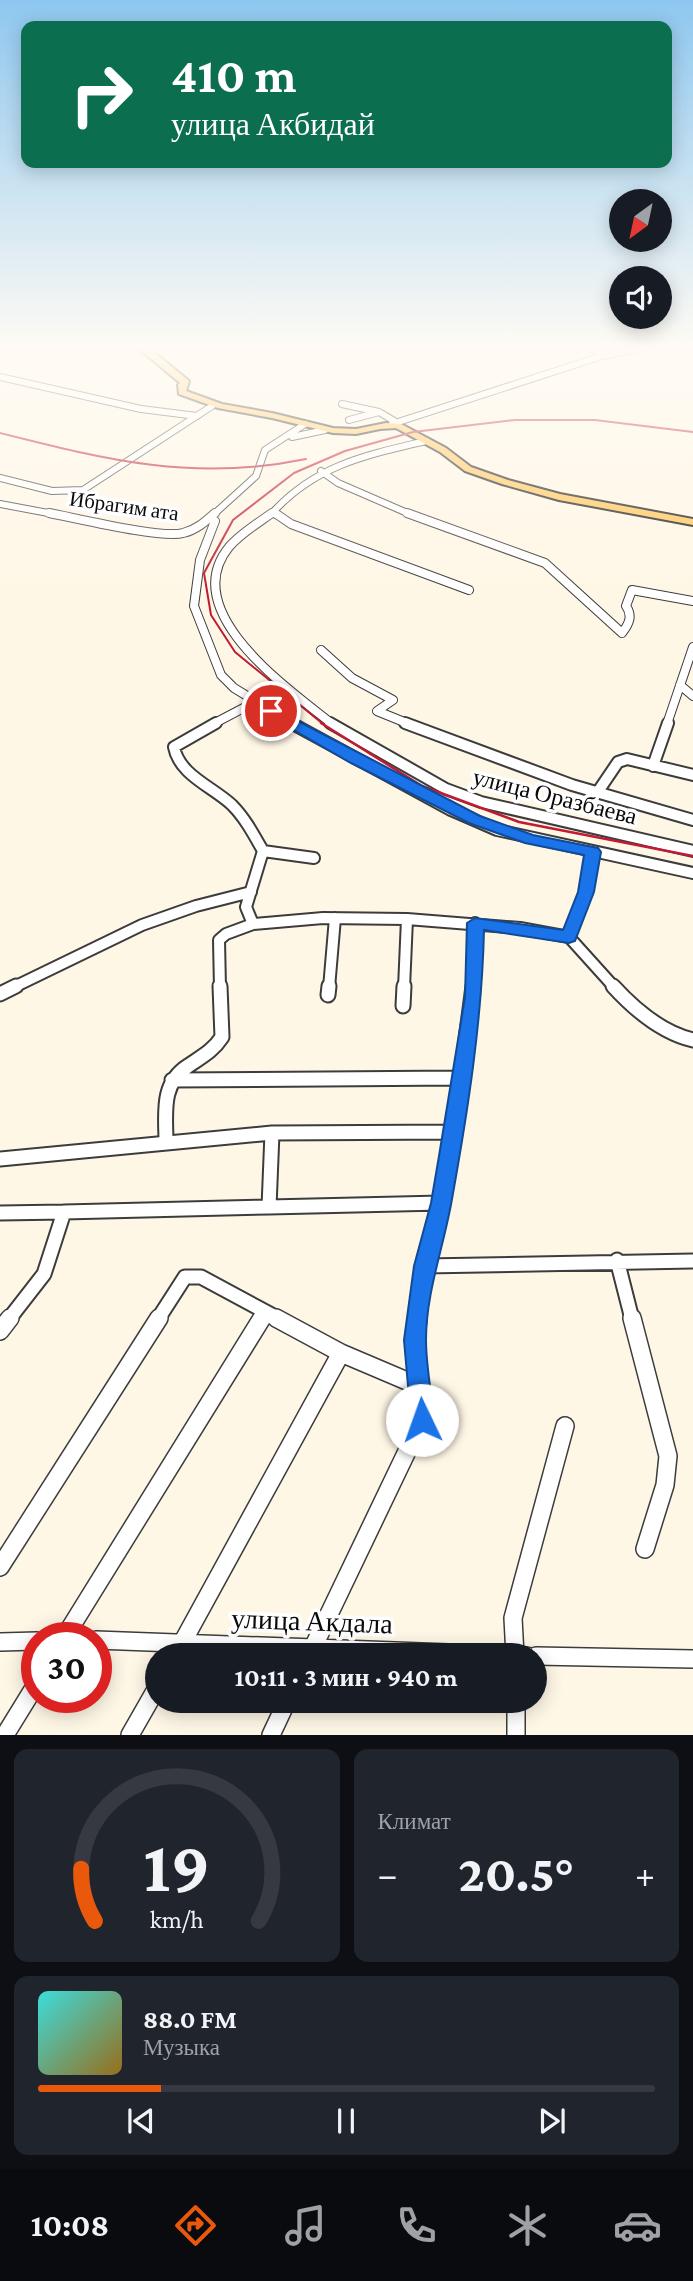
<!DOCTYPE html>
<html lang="ru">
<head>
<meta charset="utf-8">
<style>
  body { margin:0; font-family:"Crimson Pro",serif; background:#20242c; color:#f1f3f6; height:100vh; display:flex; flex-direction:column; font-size:26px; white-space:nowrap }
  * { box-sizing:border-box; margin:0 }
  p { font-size:23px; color:#9ea1a6 }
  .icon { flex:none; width:38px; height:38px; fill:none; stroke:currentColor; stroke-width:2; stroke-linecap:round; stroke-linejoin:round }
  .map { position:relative; height:1735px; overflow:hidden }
  .sheet { display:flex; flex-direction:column; gap:14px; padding:14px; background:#0d0f14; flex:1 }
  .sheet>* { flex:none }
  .hud { position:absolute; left:21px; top:21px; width:651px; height:147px; border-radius:14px; box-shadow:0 4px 18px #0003; background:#0b6e4f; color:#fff; overflow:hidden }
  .needle { width:46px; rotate:213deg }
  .controls { position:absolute; left:609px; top:189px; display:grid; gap:14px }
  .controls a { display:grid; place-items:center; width:63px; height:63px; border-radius:50%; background:#171b24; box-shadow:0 4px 18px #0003; font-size:35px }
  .speed { position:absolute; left:21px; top:1622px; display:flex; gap:14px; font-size:35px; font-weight:700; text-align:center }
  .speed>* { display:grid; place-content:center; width:91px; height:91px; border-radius:50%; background:#171b24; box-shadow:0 4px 18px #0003; line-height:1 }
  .speed .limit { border:10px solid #d22; background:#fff; color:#111 }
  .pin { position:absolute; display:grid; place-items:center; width:60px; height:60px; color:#fff; margin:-30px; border:4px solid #fff; border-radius:50%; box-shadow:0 2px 7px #0007 }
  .me { position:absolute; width:77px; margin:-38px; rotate:357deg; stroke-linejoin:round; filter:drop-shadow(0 0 5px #0008) }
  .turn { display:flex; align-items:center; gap:24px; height:147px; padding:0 35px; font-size:32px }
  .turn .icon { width:91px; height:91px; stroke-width:2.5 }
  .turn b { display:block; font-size:49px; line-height:60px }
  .big { font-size:52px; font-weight:700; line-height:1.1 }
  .sheet .tile { flex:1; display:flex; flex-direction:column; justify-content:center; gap:10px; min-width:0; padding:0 24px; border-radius:14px; background:#20242c }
  .sheet .dial { align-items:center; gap:0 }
  .dial svg { height:182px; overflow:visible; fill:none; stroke:#363941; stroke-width:7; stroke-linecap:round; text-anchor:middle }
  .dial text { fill:#f1f3f6; stroke:none }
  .song { display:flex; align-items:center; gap:21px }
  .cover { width:84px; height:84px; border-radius:10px; background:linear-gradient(135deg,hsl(180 70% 55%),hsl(40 70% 35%)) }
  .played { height:7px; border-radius:4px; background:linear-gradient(90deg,#ea580c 20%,#363941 20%) }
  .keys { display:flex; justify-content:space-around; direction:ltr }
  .heat { display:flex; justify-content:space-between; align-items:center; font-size:38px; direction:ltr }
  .sheet .tiles { flex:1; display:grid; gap:14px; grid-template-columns:1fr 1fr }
  .tile:last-child { grid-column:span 2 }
  .trip { position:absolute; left:145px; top:1643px; width:402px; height:70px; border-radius:35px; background:#171b24; box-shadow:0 4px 18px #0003; font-weight:700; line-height:70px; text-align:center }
  .tabs { display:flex; height:112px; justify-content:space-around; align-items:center; background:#090b0e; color:#9ea1a6 }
  .tabs .icon { width:49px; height:49px }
  .tabs .current { color:#ea580c }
  .tabs b { font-size:32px; color:#f1f3f6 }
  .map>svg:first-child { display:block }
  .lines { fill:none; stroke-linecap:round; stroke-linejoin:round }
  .minor-far4-casing { stroke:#3c3c3c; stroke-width:8 }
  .minor-far3-casing { stroke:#3c3c3c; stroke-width:10 }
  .minor-far2-casing { stroke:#3c3c3c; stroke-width:14 }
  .minor-far1-casing { stroke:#3c3c3c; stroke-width:17 }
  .minor-casing { stroke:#3c3c3c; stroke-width:20 }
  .major-casing { stroke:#1a1a1a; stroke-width:4 }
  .minor-far4 { stroke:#fff; stroke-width:6 }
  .minor-far3 { stroke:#fff; stroke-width:8 }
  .minor-far2 { stroke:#fff; stroke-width:10 }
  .minor-far1 { stroke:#fff; stroke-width:13 }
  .minor { stroke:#fff; stroke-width:17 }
  .major { fill:#ffc456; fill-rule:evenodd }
  .rail-far1 { stroke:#c11a34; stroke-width:2 }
  .rail { stroke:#c11a34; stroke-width:2.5 }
  .route { fill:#1a73e8; stroke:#114b97; stroke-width:2 }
  .labels { text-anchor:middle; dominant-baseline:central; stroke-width:7; stroke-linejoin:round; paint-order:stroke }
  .far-street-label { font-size:21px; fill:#090909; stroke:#fff }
  .street-label { font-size:24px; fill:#090909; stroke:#fff }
  .near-street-label { font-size:28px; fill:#090909; stroke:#fff }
</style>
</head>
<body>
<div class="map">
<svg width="693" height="1735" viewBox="0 0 693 1735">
  <rect width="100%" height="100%" fill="#fff7e6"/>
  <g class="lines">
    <g class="minor-far4-casing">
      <path id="minor-far4" d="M602 356 645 347
        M0 377 141 409 197 416
        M342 404 379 412 396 422
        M349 420 379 412
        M392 424 602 356 594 347
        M292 437 325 430
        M321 471 338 483 412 515
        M0 478 52 491 83 490 212 406
        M0 504 59 515
        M213 515 256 476 265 450 305 424
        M269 515 274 511
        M276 515 274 511C317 465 366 455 426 441"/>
    </g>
    <g class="minor-far3-casing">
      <path id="minor-far3" d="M49 513C76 518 162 539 183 533 196 530 205 522 215 513
        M272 513C258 523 240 534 229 547 176 612 290 690 332 724
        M275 513 291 524 469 590
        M407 513 545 563 622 633C629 624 633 616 626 606L632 590 693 601
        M211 518 215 521 200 560 194 606 221 675 234 688 293 724
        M321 650 352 678 393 700 377 711 409 724
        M680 685 693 696
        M213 724 255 702
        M667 724 693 647"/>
    </g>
    <g class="minor-far2-casing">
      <path id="minor-far2" d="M216 723 174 747C179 775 213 787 232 805 245 818 254 835 263 851L246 907 253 924 323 918 407 919 520 928 569 937 615 988
        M291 723 451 810 497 830 693 873
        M330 723 446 789 481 802 693 851
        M405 723 572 785 693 820
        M653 766 668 723
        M597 793 618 762 627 759 693 775
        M263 851 314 858
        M569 937 586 892 593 852
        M12 988 142 925 196 906 251 892
        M220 988 219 940 226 934 253 924
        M329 988 335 918
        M404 988 407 919
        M473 988 475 923"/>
    </g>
    <g class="minor-far1-casing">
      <path id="minor-far1" d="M613 986C634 1009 663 1033 693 1040
        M0 994 16 986
        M328 995 329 986
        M403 1006 404 986
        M172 1080 460 1078
        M166 1143C166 1114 160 1084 188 1066 201 1057 213 1051 222 1037L220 986
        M0 1159 272 1133 454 1132
        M269 1207 441 1203
        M0 1213 64 1212
        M617 1260 632 1319
        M425 1266 693 1261
        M9 1319 44 1274 64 1212 269 1207 272 1133
        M158 1319 185 1277H201L279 1319
        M260 1319 265 1312
        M418 1319 425 1266 441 1203 454 1132 473 986"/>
    </g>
    <g class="minor-casing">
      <path id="minor" d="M276 1318 341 1353 421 1387
        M632 1318 668 1456 665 1485 645 1549
        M0 1331 10 1318
        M0 1567 159 1318
        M64 1638 262 1318
        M96 1640 527 1656
        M0 1642 37 1641
        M175 1656 341 1353
        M309 1656 422 1420 415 1340 418 1318
        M515 1656 513 1618 565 1426
        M536 1656 693 1659
        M516 1701V1735
        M5 1735 37 1683
        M130 1735 158 1686
        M271 1735 287 1701"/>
    </g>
    <g class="major-casing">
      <path id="major" d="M133 347 149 348 189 381 186 391 222 404 272 413 333 428 356 429 386 423 401 424 446 448 471 467 508 480 560 494 693 519V525L559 500 502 484 465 471 440 452 396 428 380 429 356 434 333 433 272 418 218 408 179 394 178 385 180 383 143 352Z"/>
    </g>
    <use href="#minor-far4" class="minor-far4"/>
    <use href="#minor-far3" class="minor-far3"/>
    <use href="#minor-far2" class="minor-far2"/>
    <use href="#minor-far1" class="minor-far1"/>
    <use href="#minor" class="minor"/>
    <use href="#major" class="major"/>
    <path class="rail-far1" d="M0 433C107 460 195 482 306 459
      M323 724 235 652 211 615 204 573 233 520 294 473 345 451 413 432 515 420H595L693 432"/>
    <path class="rail" d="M321 723 422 786 519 822 693 856"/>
  </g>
  <linearGradient id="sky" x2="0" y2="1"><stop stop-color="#8ec7ef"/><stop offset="0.59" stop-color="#fffbf4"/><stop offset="1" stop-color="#fffbf4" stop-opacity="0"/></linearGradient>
  <rect width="693" height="590" fill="url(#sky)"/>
  <path class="route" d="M271 707 480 816 533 835 598 848 601 852 594 892 575 941 569 943 484 930C482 1020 468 1110 452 1199 444 1246 426 1292 426 1340 426 1367 432 1394 434 1420L431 1428 422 1432 414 1428 411 1420 404 1340 414 1266 431 1203 439 1156 465 997 467 923 475 918 563 930 578 892 584 855 525 843 469 823 351 763 266 714 264 711Z"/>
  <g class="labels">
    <g class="far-street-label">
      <text transform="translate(124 506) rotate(8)">Ибрагим ата</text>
    </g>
    <g class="street-label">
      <text transform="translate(555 796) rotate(14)">улица Оразбаева</text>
    </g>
    <g class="near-street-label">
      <text transform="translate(312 1621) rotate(2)">улица Акдала</text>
    </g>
  </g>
</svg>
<div class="controls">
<a><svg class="needle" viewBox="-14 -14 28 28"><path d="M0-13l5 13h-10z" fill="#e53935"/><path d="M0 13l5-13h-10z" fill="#9ea1a6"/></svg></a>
<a><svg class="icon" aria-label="sound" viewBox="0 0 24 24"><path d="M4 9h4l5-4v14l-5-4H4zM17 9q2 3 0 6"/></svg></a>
</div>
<div class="speed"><div class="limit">30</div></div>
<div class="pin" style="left:271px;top:711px;background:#d93025"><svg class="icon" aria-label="arrive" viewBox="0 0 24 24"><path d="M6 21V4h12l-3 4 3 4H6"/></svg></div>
<svg class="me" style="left:422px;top:1420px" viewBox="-20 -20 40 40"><circle r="19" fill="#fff"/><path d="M0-13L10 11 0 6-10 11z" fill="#1a73e8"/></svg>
<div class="trip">10:11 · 3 мин · 940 m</div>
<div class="hud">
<div class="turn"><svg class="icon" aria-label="right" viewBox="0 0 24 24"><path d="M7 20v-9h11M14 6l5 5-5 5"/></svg><div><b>410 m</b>улица Акбидай</div></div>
</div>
</div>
<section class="sheet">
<div class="tiles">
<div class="tile dial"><svg viewBox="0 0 100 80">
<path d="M14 69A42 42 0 1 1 86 69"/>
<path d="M14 69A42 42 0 0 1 8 46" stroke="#ea580c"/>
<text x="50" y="56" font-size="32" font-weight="700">19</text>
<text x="50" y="72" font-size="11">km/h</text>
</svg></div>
<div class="tile"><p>Климат</p>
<div class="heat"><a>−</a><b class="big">20.5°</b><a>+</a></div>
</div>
<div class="tile">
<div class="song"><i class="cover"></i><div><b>88.0 FM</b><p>Музыка</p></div></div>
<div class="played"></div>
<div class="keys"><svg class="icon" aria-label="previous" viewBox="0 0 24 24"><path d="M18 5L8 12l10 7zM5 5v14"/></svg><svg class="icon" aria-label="pause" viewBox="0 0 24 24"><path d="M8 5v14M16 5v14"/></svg><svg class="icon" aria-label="next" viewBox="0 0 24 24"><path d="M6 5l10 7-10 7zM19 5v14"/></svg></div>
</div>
</div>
</section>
<nav class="tabs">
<b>10:08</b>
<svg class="icon current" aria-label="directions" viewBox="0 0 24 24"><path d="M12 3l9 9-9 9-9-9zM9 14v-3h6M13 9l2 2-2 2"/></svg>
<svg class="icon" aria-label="music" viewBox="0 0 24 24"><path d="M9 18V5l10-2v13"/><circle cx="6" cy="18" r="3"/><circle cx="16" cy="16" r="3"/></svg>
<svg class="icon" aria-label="phone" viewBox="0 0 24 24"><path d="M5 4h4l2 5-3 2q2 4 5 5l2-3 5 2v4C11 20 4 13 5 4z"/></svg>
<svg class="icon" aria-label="climate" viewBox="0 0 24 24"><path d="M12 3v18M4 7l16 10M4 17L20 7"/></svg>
<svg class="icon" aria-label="car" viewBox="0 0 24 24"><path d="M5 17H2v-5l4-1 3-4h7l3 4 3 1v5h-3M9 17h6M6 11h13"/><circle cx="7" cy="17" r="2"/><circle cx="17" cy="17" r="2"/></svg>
</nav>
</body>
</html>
